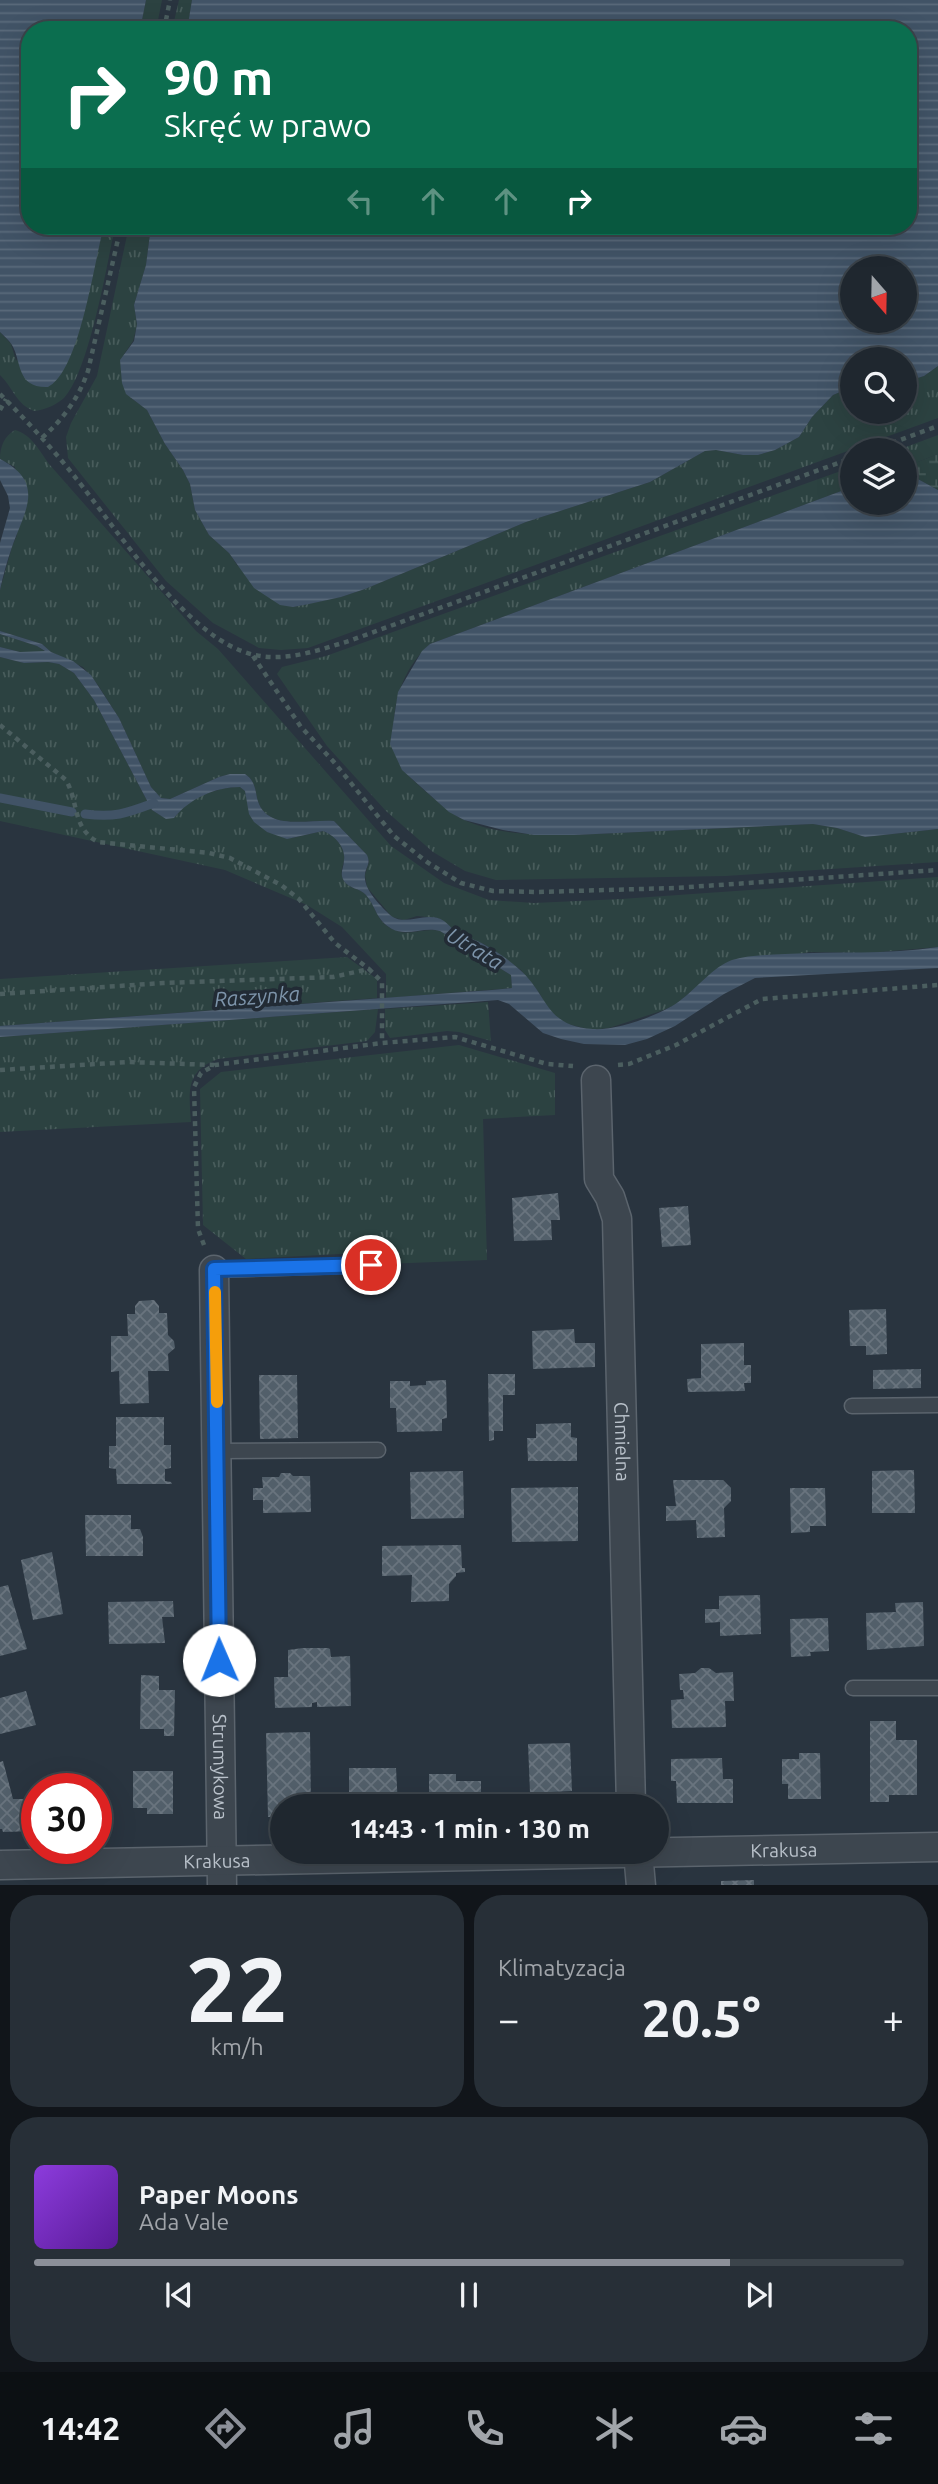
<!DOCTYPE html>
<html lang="pl">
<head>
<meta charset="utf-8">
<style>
  body { margin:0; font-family:Ubuntu,sans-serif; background:#272f37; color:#f1f3f6; height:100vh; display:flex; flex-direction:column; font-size:26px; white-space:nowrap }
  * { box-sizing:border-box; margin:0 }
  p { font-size:23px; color:#a1a5aa }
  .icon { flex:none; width:38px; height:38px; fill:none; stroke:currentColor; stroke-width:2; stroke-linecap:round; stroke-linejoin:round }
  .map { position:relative; height:1885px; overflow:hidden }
  .details { display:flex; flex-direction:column; gap:10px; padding:10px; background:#11151a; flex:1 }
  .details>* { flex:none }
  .hud { position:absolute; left:21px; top:21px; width:896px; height:214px; border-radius:28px; box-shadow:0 7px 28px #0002,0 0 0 2px #3c444b; background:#0b6e4f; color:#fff; overflow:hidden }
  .needle { width:46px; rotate:160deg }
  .tools { position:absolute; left:840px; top:256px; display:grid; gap:14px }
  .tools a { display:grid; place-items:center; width:77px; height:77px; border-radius:50%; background:#1f272f; box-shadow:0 7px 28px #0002,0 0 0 2px #3c444b; font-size:35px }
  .speed { position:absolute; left:21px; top:1773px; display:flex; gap:14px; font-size:35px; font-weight:700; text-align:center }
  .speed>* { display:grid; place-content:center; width:91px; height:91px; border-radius:50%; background:#1f272f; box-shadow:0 7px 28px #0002,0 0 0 2px #3c444b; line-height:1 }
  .speed .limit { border:10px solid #d22; background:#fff; color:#111 }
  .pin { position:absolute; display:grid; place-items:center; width:60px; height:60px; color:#fff; margin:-30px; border:4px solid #fff; border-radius:50%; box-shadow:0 2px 7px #0007 }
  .me { position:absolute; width:77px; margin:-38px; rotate:359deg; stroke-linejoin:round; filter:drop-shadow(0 0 5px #0008) }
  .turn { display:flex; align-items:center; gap:24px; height:147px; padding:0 28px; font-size:32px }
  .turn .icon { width:91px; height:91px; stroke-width:2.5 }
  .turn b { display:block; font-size:49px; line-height:60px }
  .lanes { display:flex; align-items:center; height:66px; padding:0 28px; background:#0003; justify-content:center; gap:35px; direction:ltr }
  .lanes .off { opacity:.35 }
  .big { font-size:52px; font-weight:700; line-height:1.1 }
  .details .widget { flex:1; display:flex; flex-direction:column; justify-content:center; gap:10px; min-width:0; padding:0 24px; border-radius:28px; background:#272f37 }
  .details .dial { align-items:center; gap:0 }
  .dial b { font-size:91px; line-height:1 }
  .song { display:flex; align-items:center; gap:21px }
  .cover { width:84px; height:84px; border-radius:10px; background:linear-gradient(135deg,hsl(270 70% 55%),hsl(270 70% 35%)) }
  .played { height:7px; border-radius:4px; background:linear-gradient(90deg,#8c9099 80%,#3c444b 80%) }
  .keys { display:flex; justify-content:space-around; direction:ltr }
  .heat { display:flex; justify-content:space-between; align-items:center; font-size:38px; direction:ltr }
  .details .tiles { flex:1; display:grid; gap:10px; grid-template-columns:1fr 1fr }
  .widget:last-child { grid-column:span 2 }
  .trip { position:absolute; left:270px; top:1794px; width:399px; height:70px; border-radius:35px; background:#1f272f; box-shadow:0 7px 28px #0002,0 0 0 2px #3c444b; font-weight:700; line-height:70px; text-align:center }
  .tab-bar { display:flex; height:112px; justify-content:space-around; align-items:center; background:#0c1013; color:#a1a5aa }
  .tab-bar .icon { width:49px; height:49px }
  .tab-bar .active { color:#8c9099 }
  .tab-bar b { font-size:32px; color:#f1f3f6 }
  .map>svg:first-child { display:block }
  .grass { fill:url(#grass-tufts) }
  .wetland { fill:url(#wetland-marsh) }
  .water { fill:url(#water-rules); fill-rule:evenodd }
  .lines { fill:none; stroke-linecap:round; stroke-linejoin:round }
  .stream { stroke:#415366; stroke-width:9 }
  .building { fill:url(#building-cross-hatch) }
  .lane-casing { stroke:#5b646d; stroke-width:17 }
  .street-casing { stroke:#5b646d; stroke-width:31 }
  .path { stroke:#4b5e5f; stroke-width:4.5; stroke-dasharray:5 5; stroke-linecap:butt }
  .lane { stroke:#3d464f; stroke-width:14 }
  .street { stroke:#3d464f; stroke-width:28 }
  .route-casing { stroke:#114b97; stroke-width:18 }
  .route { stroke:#1a73e8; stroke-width:12 }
  .slow { stroke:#f59e0b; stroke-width:12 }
  .labels { text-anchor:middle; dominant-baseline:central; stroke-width:7; stroke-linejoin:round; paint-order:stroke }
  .street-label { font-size:19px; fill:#b9c1ca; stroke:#222b35 }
  .water-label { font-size:21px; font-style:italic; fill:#7d94aa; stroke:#222b35 }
</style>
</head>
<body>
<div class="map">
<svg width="938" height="1886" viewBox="0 0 938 1886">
  <defs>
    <pattern id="grass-tufts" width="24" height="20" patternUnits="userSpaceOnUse" patternTransform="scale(1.75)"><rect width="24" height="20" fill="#2c4241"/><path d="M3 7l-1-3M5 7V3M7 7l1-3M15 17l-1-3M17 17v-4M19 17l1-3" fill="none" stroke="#485c5b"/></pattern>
    <pattern id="wetland-marsh" width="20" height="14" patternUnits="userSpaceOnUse" patternTransform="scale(1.75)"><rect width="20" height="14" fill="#2c4241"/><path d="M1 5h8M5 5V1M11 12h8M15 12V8" fill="none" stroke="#485c5b"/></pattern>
    <pattern id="water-rules" width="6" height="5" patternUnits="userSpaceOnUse" patternTransform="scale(1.75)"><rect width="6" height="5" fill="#415366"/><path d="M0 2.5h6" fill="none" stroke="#5a6a7b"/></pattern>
    <pattern id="building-cross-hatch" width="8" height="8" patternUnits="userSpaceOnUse" patternTransform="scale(1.75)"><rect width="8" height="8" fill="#525f6a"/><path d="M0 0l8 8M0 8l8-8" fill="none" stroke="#69747e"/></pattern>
  </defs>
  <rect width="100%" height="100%" fill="#29343f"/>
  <path class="grass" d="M146 0H162L156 30H140Z
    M179 0H192L187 30H172Z
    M104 226H115C107 265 89 371 64 398 56 405 45 410 34 411 16 404 14 389 0 375V332L11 344 16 361 99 244Z
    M129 226H151L146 265 134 305 137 325 133 341 124 354 131 398 147 410 165 444 183 470 190 484 195 510 209 535 229 553 237 565 293 607 341 597 365 589 526 522 650 482 705 451 716 450 743 455H758L775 450 799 437 812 417 833 395 852 387V411H905V382L924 376 938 366V418L308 648 281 650 259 648 213 623 166 581 68 458 66 437 71 423 97 376Z
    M15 430C32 435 39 450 49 464L196 631 218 649 391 846 444 883 489 900 534 903 621 899 938 877V947L868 953 809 952 713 973 675 1005 661 1011 609 1028 592 1030 568 1024 556 1017 548 1010 540 994 521 970 484 944 461 935 438 918 417 916 404 920 392 917 367 887 365 875 369 862 367 855 334 821C308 819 265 832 257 798 255 787 254 780 245 774H230L219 777 170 799 161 798 151 787 119 718 98 685 83 667 51 652 42 644 0 631V590L12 547 17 535 15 467 0 459C0 447 4 436 15 430Z
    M938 435V454L905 467V450H898Z
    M852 467V487L430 644C396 674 385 725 401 767 405 775 452 815 462 819 496 835 537 835 574 835L813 824 837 828 865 837 938 829V862L725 876 496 880 465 871 433 852 386 811 327 746 277 674 282 667 326 656Z
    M0 634 37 646 46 652H20L0 647Z
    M0 657 24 663 48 662 59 664 74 673 94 700 152 810 163 817 176 816C188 797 219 787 240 787L245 791 252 818 267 832 292 838 323 831C334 835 346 847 344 860 343 867 339 873 344 881 349 889 360 888 366 895 378 909 375 923 397 931 410 936 426 927 440 931L511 975 512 988 386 998V974L342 927 307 905 225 870 0 821Z
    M347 957 377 979V998L0 1026V979Z
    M488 1002 491 1041 459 1032 447 1031 390 1038 385 1030V1009Z
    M378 1009 375 1032 367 1041 218 1059C185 1071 189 1092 191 1122L0 1132V1037Z
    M459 1045 555 1073V1115L483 1119 487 1260 383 1264 378 1252 246 1259 203 1225 200 1089 221 1072Z"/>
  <path class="wetland" d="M938 454V490L905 472V467Z"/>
  <path class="water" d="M0 0H146L140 30H30V226H104C94 261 80 371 48 387 16 388 22 362 12 345 9 340 4 336 0 332Z
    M192 0H938V366L924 376 905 382V359H852V387L833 395 812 417 799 437 775 450 758 455H743L716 450 705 451 650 482 526 522 365 589 341 597 309 604 293 607 280 605 254 588 229 553 209 535 195 510 190 484 183 470 165 444 147 410 126 394 122 383 120 360 134 341 137 324 134 305 146 265 151 226H908V30H187ZM852 268H905V320H852Z
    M0 459C46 483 25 510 12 547 7 561 3 576 0 590V543L10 508 8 496 0 480Z
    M905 472 938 490V829L865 837 837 828 813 824 574 835H534L503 830 464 820 449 812 402 770 390 744 398 692 422 651 430 644 852 487V502H905Z
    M0 631 42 644 51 652 73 661 91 675 119 718 151 787 161 798 170 799 219 777 230 774H245C254 780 255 787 257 798 265 832 308 819 334 821L367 855C371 864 366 866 365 874 363 889 379 904 389 914 404 929 426 909 444 921 449 925 454 931 460 934 468 938 477 940 485 945 496 951 509 960 519 969 549 995 544 1026 593 1029 616 1031 665 1014 682 999 698 987 713 967 732 960 750 955 767 955 785 954 836 951 887 955 938 947V968L755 978 724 994 675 1026 647 1039 625 1045 584 1044 561 1039 543 1033 509 1004 498 1000 0 1037V1026L492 990 512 988 511 975 440 931C424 926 407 937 392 929 375 919 377 908 366 895 360 888 349 889 344 881 339 873 344 868 344 860 346 847 334 835 323 831L287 839 267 832 254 822 249 814 245 791 240 787C215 787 189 799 174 818L166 819 152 810 94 700 74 673 59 664 48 662 24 663 0 657V647L20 652 45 651 37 646 0 634Z"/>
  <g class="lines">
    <path class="stream" d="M0 798 72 812
      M85 814C115 818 127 813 154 803"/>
  </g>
  <path class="building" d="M558 1193 560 1220H551L552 1240 514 1241 512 1198Z
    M688 1206 691 1245 662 1247 659 1208Z
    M154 1300 159 1306V1313H167L168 1335 174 1341 175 1348 168 1354 169 1371H148L149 1403 120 1404 119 1371 111 1372V1336H128L127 1314H135V1306L139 1301Z
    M886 1309 887 1354 866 1355V1346H850L849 1310Z
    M574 1329 575 1343H595V1367L533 1369 532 1331Z
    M744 1343V1365H751V1383H744L745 1391 688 1392 687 1379 701 1378V1344Z
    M921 1369V1388L873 1389V1370Z
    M488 1374H515V1395H503V1431H494V1440L489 1441Z
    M259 1375H297L298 1438 260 1439Z
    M446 1380 447 1418 442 1419V1431L397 1432 396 1408H390V1381H410V1386L426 1385V1381Z
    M116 1417H164V1445H171V1468L165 1469V1481L171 1482 172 1484H117L116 1469 109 1468V1446H116Z
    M571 1423V1437L577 1438V1461H528L527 1438H536V1424Z
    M914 1470 915 1513H872V1471Z
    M463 1471 464 1518 411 1519 410 1472Z
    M281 1473H290L293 1476H310L311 1512 263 1513V1500H253V1488H263L262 1477H279Z
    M673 1480H723L731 1488V1501L724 1508 725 1537 697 1538 696 1520 666 1521V1506H676Z
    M578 1487V1541L512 1542 511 1488Z
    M790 1488H825L826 1526H810V1532L791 1533Z
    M85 1515H131V1529H140L143 1537V1556H86Z
    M461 1545 462 1568H465V1572L456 1573V1576L449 1584V1601L411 1602 412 1575 382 1576V1546Z
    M52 1552 63 1614 33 1620 21 1560Z
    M8 1585 27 1649 0 1656V1587Z
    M760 1595 761 1634 720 1636V1622L705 1623V1609H719V1596Z
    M173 1601 174 1617H162L165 1643 109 1644 108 1602Z
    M923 1602 924 1646 867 1650 866 1613 896 1612 895 1603Z
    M828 1618 829 1651 810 1652 811 1656 791 1657 790 1619Z
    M303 1648H328L330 1649 331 1657 350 1656 351 1706 317 1707V1702L312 1703V1707L275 1708 274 1677H288V1650Z
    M701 1668H709L716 1673 733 1672 734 1701H725L726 1727 672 1728 671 1700 684 1699 683 1690H680L679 1674 695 1673Z
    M141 1675 159 1676V1690H175L174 1736H164V1729H140Z
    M26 1691 36 1725 0 1734V1698Z
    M870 1721H896V1740H917V1795H889V1802H870Z
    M310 1732 311 1806H282V1817H268L266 1733Z
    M570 1743 572 1791 530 1793 528 1744Z
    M799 1753H820L821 1799H788V1784H782V1759H799Z
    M722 1758 723 1779H733V1803H677L676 1781H671V1759Z
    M3 1761 13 1799H37V1831L3 1832 2 1829H0V1762Z
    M349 1768H396L398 1806H346V1796H349Z
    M133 1771H173V1814H147V1808H133Z
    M429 1774H456V1781H481V1806H429Z
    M754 1880V1886H721V1881Z"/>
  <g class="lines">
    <g class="lane-casing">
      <path id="lane" d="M214 1270 371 1265
        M852 1406 938 1405
        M217 1451 378 1450
        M853 1688H938"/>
    </g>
    <g class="street-casing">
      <g id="street">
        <path id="s1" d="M596 1080 599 1179 610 1197 617 1219 631 1806"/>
        <path id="s2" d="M214 1270 222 1886"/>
        <path d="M638 1852 641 1886"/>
        <path id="s3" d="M0 1865 938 1847"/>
      </g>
    </g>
    <path class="path" d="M164 30 170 0
      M0 394C26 420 52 448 75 477 116 528 189 642 255 655 286 662 319 650 349 641L852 458
      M0 410 6 399
      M42 438C64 418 78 399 88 371L121 226
      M873 450 938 426
      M253 656 301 727 333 761 394 836 427 862 461 883 493 891 538 892 675 888 938 870
      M0 725 66 780C79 803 72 828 98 842L209 853 230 858 281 885 299 899 335 943 369 969
      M0 994 163 983 333 977 369 969 382 982V1043
      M618 1065 629 1064 676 1045 762 999 938 985
      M0 1070 129 1062 214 1065
      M204 1245 198 1229 194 1087 201 1073 215 1065 382 1043 455 1037 547 1064 573 1066"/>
    <use href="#lane" class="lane"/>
    <use href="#street" class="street"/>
  </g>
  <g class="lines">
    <g class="route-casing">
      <path id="route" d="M219 1660 214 1269 371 1265"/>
    </g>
    <use href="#route" class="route"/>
    <path class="slow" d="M215 1292 217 1402"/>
  </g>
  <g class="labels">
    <g class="street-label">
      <text stroke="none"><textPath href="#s1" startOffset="366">Chmielna</textPath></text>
      <text stroke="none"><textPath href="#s2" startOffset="497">Strumykowa</textPath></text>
      <text stroke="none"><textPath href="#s3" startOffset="784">Krakusa</textPath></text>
      <text stroke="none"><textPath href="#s3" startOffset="217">Krakusa</textPath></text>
    </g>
    <g class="water-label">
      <text transform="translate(475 948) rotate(31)">Utrata</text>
      <text transform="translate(257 996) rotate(-4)">Raszynka</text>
    </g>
  </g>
</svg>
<div class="tools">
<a><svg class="needle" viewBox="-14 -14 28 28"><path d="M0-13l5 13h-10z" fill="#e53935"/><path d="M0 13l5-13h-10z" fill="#a1a5aa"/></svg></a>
<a><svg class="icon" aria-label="search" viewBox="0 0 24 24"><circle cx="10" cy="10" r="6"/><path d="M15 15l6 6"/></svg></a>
<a><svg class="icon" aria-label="layers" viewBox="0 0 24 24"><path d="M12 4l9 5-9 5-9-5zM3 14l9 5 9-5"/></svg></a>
</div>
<div class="speed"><div class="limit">30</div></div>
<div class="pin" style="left:371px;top:1265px;background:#d93025"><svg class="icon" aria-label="arrive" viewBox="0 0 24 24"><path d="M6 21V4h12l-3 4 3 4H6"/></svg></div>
<svg class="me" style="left:219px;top:1660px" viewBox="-20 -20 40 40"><circle r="19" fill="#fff"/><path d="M0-13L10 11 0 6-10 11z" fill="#1a73e8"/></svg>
<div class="trip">14:43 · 1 min · 130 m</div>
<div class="hud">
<div class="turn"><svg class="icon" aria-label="right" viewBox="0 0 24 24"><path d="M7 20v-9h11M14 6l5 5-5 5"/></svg><div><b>90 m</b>Skręć w prawo</div></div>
<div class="lanes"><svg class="icon off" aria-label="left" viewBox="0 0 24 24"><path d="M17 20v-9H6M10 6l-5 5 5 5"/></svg><svg class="icon off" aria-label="ahead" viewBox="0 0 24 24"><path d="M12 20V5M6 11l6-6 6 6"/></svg><svg class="icon off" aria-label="ahead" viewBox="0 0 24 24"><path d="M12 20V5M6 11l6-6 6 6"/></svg><svg class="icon" aria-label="right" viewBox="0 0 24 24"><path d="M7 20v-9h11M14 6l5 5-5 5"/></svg></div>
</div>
</div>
<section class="details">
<div class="tiles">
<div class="widget dial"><b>22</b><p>km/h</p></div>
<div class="widget"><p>Klimatyzacja</p>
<div class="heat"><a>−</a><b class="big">20.5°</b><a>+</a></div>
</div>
<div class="widget">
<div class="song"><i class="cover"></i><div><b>Paper Moons</b><p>Ada Vale</p></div></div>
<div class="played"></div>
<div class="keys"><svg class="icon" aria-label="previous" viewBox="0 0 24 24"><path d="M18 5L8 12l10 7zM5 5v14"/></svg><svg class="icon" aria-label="pause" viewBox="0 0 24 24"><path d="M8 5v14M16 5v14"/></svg><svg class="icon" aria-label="next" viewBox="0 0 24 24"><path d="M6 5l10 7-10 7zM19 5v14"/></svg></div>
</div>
</div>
</section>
<nav class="tab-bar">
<b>14:42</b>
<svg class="icon active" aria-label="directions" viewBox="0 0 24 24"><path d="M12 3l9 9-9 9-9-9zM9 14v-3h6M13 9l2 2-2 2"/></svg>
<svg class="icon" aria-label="music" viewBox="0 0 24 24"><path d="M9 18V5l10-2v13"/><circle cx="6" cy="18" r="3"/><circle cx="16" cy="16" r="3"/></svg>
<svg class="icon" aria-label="phone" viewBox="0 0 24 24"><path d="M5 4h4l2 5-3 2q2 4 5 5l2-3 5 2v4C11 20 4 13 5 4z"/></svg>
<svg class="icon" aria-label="climate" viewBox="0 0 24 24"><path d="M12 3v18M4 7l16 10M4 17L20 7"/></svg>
<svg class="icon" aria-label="car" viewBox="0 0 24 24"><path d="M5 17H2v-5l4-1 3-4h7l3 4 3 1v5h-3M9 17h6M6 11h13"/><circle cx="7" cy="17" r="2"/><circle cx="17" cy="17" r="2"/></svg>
<svg class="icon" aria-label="filters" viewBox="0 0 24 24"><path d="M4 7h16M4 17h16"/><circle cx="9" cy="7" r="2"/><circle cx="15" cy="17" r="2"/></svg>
</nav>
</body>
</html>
